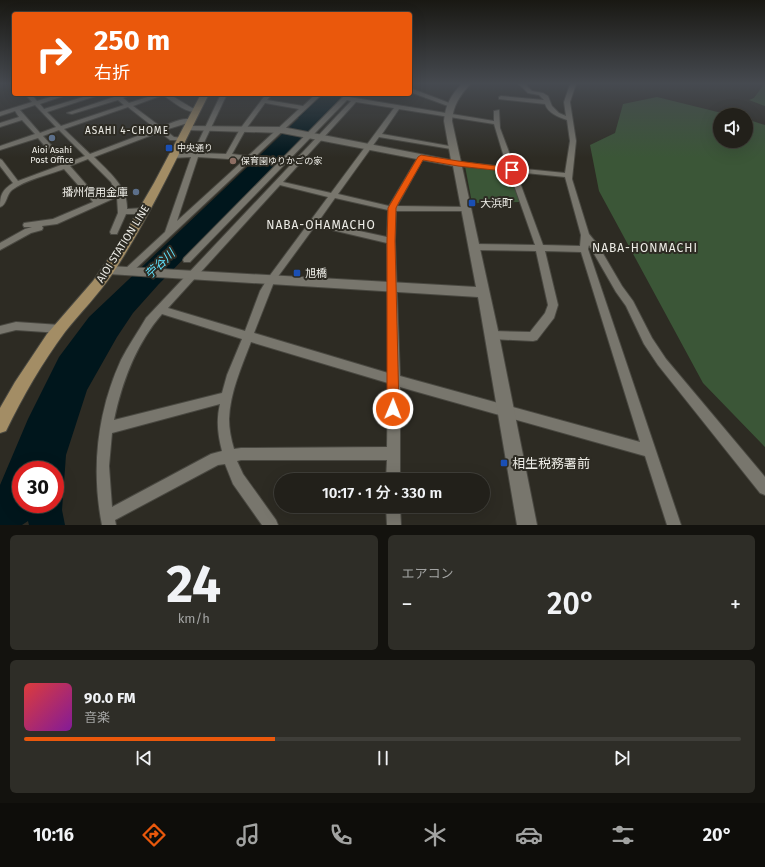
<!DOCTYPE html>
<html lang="ja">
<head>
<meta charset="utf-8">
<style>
  body { margin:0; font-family:"Fira Sans","Noto Sans JP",sans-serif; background:#2e2d27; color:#f1f3f6; height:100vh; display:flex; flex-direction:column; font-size:15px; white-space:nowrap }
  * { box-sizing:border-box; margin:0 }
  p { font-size:13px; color:#a2a3a2 }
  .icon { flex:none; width:22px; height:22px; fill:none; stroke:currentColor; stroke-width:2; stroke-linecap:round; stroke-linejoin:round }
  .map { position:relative; height:525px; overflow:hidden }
  .details { display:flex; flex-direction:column; gap:10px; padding:10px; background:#13120e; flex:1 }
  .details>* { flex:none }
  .guide { position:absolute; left:12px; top:12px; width:400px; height:84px; border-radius:4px; box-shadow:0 4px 16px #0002,0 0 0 1px #3f3e39; background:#ea580c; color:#fff; overflow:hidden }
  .fabs { position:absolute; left:713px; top:108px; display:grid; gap:8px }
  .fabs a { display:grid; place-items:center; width:40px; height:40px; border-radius:50%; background:#22201a; box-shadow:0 4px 16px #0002,0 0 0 1px #3f3e39; font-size:20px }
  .speed { position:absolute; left:12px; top:461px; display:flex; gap:8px; font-size:20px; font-weight:700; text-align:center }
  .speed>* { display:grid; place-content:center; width:52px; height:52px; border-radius:50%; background:#22201a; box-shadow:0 4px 16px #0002,0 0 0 1px #3f3e39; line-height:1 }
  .speed .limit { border:6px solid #d22; background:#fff; color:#111 }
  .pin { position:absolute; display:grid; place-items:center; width:34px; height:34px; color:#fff; margin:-17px; border:2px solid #fff; border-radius:50%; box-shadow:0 1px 4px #0007 }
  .me { position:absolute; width:44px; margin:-22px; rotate:1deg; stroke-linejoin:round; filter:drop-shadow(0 0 3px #0008) }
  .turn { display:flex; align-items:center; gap:14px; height:84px; padding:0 16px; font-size:18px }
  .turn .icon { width:52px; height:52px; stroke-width:2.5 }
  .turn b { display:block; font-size:28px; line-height:34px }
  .big { font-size:30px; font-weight:600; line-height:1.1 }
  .details .tile { flex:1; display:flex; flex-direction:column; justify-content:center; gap:6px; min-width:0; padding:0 14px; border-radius:6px; background:#2e2d27 }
  .details .dial { align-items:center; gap:0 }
  .dial b { font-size:52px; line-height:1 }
  .song { display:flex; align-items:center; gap:12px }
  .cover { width:48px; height:48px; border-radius:6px; background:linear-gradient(135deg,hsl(0 70% 55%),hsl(290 70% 35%)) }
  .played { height:4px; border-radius:2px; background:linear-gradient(90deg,#ea580c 35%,#3f3e39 35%) }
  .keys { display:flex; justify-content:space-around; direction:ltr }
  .heat { display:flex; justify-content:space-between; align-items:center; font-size:22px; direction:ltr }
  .details .tiles { flex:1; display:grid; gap:10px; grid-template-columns:1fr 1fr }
  .tile:last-child { grid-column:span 2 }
  .trip { position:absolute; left:274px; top:473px; width:216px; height:40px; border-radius:20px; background:#22201a; box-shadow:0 4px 16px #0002,0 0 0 1px #3f3e39; font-weight:600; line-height:40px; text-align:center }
  .tab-bar { display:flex; height:64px; justify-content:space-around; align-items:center; background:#0e0d0a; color:#a2a3a2 }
  .tab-bar .icon { width:28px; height:28px }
  .tab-bar .selected { color:#ea580c }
  .tab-bar b { font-size:18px; color:#f1f3f6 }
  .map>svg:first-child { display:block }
  .green { fill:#3b5637 }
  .water { fill:#00161c; fill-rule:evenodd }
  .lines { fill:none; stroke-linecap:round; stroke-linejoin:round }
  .street-casing { stroke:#494841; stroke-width:2 }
  .secondary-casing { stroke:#494841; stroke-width:2 }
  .primary-casing { stroke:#494841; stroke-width:2 }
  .street { fill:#78766d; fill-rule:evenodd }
  .secondary { fill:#78766d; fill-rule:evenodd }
  .primary { fill:#a38d65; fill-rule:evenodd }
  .route { fill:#ea580c; stroke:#983908 }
  .service-dot { fill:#5c6f8a; stroke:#2d2b23; stroke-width:1.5 }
  .transit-dot { fill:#1a4fb4; stroke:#2d2b23; stroke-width:1.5 }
  .education-dot { fill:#8d6e63; stroke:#2d2b23; stroke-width:1.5 }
  .labels { text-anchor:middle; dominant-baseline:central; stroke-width:4; stroke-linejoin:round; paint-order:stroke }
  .far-poi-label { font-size:9px; fill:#eeede7; stroke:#2d2b23; text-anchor:start }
  .far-neighbourhood-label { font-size:10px; letter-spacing:1px; fill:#eeede7; stroke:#2d2b23 }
  .poi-label { font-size:11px; fill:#eeede7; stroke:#2d2b23; text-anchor:start }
  .street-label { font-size:11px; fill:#eeede7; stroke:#2d2b23 }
  .neighbourhood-label { font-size:12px; letter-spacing:1px; fill:#eeede7; stroke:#2d2b23 }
  .water-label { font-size:12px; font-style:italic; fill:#5fe3ff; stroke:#2d2b23 }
  .near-poi-label { font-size:13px; fill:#eeede7; stroke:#2d2b23; text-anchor:start }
</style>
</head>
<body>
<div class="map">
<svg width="765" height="525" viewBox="0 0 765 525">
  <rect width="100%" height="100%" fill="#2d2b23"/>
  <path class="green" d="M764 84H765V106L749 100 754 98Z
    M657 97 730 115H720V141H746V119L765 125V447L703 383 599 191 590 145 615 133 623 104Z
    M465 166 508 171 511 175 520 202 472 203Z"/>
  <path class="water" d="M322 94H345L158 285 133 313 117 337 87 390 66 455 62 510 65 525H29L28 521 22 525H0V485L28 419 59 357 89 317 299 118 297 117ZM21 470H55V504H21Z"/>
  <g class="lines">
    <g class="street-casing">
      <path id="street" d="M519 84H525L532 91 543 93 548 96 552 106 559 113 566 116 564 102 570 84H576L570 102 576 141 572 179 589 234 598 245 622 286 633 301 652 338 666 359 765 477V495L760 493 658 365 644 344 626 306 616 292 589 245 588 249 681 525H667L645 456 400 387V480H386L387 460H241L237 461 243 474 276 520 278 525H262L233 484 225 464 218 465 115 520 116 525H102C91 470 97 412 121 360 128 346 138 332 146 318L351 101 347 100 190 262H184L183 260 184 258 346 94H352L349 97 494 121V111L499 110 500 128 515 168 565 173 570 141 567 120C558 117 548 113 545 104L499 99V97L501 96 544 100 539 95 528 93ZM356 102 394 108 331 193 283 182ZM399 109 494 124 507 167 458 162 455 164 458 166 509 171 535 245 474 244 470 247 474 250 536 251 548 305 545 313 530 332 492 331 488 332 487 335 488 338 492 339 533 341 537 340 554 318 558 305 545 251 581 252 640 442 400 376 395 241 396 211H467L471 209 467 207 397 206 424 157 421 155 418 157 389 206 338 194 379 137 457 150V148L455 147 382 134ZM516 172 565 177 581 235 580 246 543 245ZM280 185 328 197 268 278 260 291 245 331 168 308ZM335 198 388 210 387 237 318 222ZM315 226 387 243 388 373 254 333 274 282ZM162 314 242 339 227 375 222 393 114 420C122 382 136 344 162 314ZM251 342 388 383 387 447 241 448 234 449C231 439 229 429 229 419 230 392 242 366 251 342ZM220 404C216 421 218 435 222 451L211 454 112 507 109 466 112 433Z
        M410 88 452 104 453 105 448 106 410 92Z
        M25 94H31L37 101 60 94H69L40 104 44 109 93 94H102L47 112 61 126 124 105 118 100 72 114 67 113 114 97 111 94 119 95 132 94 123 98 129 103 157 94H169L192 108 200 110C189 117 173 101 163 95L133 106 161 127C170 124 185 115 194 121L165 130 174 137 184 138V140H170L160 132 94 157C109 172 128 187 127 209L144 208 148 211 144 214H126L117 234H111L110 232 118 213 117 197 57 224 42 226 43 228 42 230 31 233 0 250V243L25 229 32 227H24L23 225 24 223 53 219 93 202 64 169C48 175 25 180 12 190 6 195 7 205 0 207 0 195 2 190 13 183L0 166V159L2 160 18 181 61 165 38 138 0 150V146L35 134 22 120 0 127V123L19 117 15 111 0 116V112L32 102ZM35 105 56 127 40 133 20 110ZM128 107 156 129 90 154 64 129ZM59 130 85 156 67 163 43 136ZM88 159 111 182 116 192 99 199 70 166Z
        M221 94H227L199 153 226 154 240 129 266 94H272L267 100 303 106 316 94H322L131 273H125L123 271 125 269 165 232 191 157 173 158 170 156 173 154 193 153ZM265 103 299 109 248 156 232 154 246 129ZM198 157 244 160 177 221Z
        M16 322 60 325 64 326 65 329 64 332 60 333 16 330 0 334V326Z
        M386 506H400L401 525H387Z"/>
    </g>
    <g class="secondary-casing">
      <path id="secondary" d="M462 84H470C460 96 453 105 452 121L499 335 537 525H517L478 297 109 274 105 273 103 270 105 267 109 266 476 287 453 166 282 133 188 130 184 128 188 126 282 127 451 160 444 121C445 106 451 94 462 84Z"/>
    </g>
    <g class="primary-casing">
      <path id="primary" d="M201 94H209C178 154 150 217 113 273 99 294 81 312 65 332 42 363 23 396 6 431L0 433V408L15 382 47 334 93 281 118 245 154 183Z"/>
    </g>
    <use href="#street" class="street"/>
    <use href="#secondary" class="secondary"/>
    <use href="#primary" class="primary"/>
  </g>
  <linearGradient id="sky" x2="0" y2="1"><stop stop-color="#191813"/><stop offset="0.53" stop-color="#464a50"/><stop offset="1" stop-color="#464a50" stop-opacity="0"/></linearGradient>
  <rect width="765" height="158" fill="url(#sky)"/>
  <path class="route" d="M421 155 458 161 512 168 516 170 512 172 458 166 423 160 399 202 396 208 395 241 399 409 398 413 393 415 389 413 387 409V241L388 208 418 157Z"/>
  <g class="service-dot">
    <circle cx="52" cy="138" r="4"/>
    <circle cx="136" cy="192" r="4"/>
  </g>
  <g class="transit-dot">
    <rect x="165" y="144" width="8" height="8" rx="2"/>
    <rect x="468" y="199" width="8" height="8" rx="2"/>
    <rect x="293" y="269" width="8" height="8" rx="2"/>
    <rect x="500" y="459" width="8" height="8" rx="2"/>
  </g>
  <circle class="education-dot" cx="233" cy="161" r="4"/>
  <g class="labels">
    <g class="far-poi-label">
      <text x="177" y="148">中央通り</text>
      <text x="52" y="150" text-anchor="middle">Aioi Asahi<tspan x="52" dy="10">Post Office</tspan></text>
      <text x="241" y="161">保育園ゆりかごの家</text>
    </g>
    <g class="far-neighbourhood-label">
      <text x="127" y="131">ASAHI 4-CHOME</text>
    </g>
    <g class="poi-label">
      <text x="128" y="192" text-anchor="end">播州信用金庫</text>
      <text x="480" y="203">大浜町</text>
      <text x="305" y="273">旭橋</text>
    </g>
    <g class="street-label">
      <text transform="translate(123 244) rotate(-58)">AIOI STATION LINE</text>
    </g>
    <g class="neighbourhood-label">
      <text x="321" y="225">NABA-OHAMACHO</text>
      <text x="645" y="248">NABA-HONMACHI</text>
    </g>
    <g class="water-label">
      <text transform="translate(160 264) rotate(-44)">苧谷川</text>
    </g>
    <g class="near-poi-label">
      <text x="512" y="463">相生税務署前</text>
    </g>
  </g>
</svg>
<div class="fabs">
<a><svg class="icon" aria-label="sound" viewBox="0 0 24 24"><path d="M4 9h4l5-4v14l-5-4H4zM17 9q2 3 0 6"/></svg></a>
</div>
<div class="speed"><div class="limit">30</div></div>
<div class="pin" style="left:512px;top:170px;background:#d93025"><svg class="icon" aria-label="arrive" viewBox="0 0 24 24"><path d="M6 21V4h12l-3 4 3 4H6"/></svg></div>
<svg class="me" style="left:393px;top:409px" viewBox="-20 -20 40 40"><circle r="17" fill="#ea580c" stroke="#fff" stroke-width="3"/><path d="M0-11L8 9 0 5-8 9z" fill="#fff"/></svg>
<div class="trip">10:17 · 1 分 · 330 m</div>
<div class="guide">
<div class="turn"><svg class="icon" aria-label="right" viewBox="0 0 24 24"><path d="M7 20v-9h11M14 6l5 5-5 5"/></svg><div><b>250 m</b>右折</div></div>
</div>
</div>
<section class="details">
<div class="tiles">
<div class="tile dial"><b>24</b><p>km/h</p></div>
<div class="tile"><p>エアコン</p>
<div class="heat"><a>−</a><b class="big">20°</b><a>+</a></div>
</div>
<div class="tile">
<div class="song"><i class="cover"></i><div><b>90.0 FM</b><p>音楽</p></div></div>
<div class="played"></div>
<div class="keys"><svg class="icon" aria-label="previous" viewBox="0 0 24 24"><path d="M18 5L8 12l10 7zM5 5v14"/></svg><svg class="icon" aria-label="pause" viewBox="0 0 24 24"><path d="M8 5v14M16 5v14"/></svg><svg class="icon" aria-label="next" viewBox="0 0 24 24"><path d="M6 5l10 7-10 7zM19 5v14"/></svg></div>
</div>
</div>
</section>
<nav class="tab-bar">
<b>10:16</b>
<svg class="icon selected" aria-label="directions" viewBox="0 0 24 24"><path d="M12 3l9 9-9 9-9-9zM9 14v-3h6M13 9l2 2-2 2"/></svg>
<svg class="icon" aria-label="music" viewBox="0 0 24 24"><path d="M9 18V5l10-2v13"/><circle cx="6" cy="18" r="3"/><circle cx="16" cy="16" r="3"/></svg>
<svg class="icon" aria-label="phone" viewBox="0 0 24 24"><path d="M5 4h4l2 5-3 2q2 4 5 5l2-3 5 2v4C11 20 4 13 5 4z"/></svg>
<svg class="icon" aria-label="climate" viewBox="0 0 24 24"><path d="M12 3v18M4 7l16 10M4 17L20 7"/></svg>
<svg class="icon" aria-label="car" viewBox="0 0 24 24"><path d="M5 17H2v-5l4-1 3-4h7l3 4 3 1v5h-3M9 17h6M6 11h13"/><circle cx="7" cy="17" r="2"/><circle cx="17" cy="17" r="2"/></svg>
<svg class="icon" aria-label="filters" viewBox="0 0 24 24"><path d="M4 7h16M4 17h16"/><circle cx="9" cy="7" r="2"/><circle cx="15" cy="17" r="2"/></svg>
<b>20°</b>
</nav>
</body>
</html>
